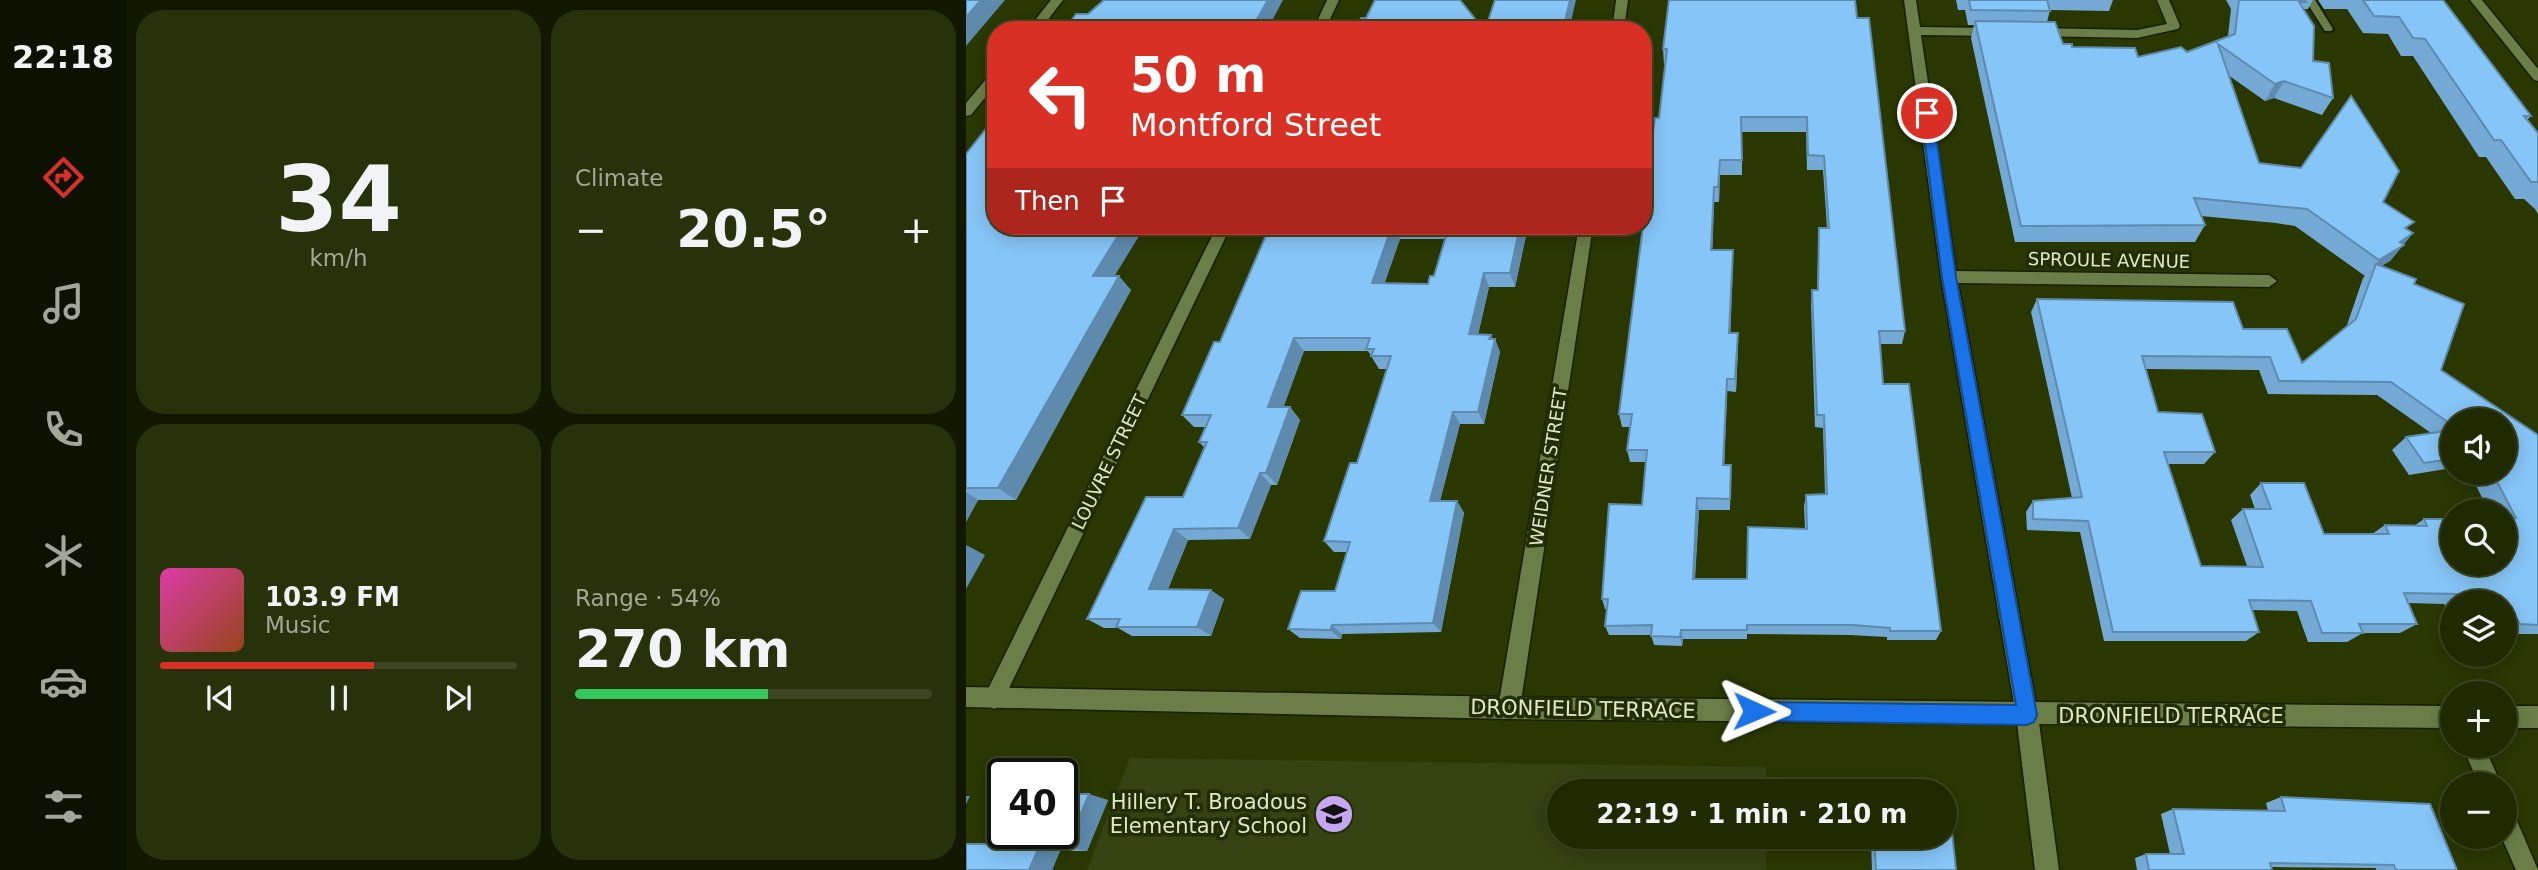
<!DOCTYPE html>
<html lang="en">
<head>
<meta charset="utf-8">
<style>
  body { margin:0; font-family:"DejaVu Sans",sans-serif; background:#28320a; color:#f1f3f6; height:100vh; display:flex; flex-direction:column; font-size:26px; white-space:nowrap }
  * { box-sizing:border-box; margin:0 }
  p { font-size:23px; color:#a2a799 }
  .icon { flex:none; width:38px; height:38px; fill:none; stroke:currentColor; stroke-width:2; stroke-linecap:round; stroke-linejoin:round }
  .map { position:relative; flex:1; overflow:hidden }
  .sheet { display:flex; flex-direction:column; gap:10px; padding:10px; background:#121700; width:840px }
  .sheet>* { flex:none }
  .guide { position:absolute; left:21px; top:21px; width:665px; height:214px; border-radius:28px; box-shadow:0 4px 18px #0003,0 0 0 2px #3d4622; background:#d93025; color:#fff; overflow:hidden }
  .tools { position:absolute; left:1474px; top:408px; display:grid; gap:14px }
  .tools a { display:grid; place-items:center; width:77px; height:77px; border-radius:50%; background:#202a00; box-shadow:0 4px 18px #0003,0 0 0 2px #3d4622; font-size:35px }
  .speed { position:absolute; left:21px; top:758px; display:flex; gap:14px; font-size:35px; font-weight:700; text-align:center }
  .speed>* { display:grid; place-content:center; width:91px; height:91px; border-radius:50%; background:#202a00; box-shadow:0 4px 18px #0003,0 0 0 2px #3d4622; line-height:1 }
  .speed .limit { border:4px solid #111; border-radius:10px; background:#fff; color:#111 }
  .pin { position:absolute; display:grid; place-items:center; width:60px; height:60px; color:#fff; margin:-30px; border:4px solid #fff; border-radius:50%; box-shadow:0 2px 7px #0007 }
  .me { position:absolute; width:77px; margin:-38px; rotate:91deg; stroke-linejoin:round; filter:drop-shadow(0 0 5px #0008) }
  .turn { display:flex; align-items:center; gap:24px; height:147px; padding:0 28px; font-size:32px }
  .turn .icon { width:91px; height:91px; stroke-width:2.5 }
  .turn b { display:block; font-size:49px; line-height:60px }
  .then { display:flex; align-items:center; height:66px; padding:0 28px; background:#0003; gap:14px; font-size:26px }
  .big { font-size:52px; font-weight:600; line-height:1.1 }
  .sheet .card { flex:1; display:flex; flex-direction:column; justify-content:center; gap:10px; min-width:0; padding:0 24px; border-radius:28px; background:#28320a }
  .sheet .dial { align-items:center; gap:0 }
  .dial b { font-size:91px; line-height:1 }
  .song { display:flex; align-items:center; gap:21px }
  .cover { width:84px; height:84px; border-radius:10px; background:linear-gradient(135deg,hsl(320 70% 55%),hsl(20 70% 35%)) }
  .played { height:7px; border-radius:4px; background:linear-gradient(90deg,#d93025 60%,#3d4622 60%) }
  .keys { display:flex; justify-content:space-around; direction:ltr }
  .heat { display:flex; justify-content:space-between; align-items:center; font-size:38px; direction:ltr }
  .charge { height:10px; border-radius:5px; background:linear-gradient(90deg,#34c759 54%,#3d4622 0) }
  .sheet .tiles { flex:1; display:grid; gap:10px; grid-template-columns:repeat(2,1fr) }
  .trip { position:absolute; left:581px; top:779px; width:410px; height:70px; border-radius:35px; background:#202a00; box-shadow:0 4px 18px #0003,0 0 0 2px #3d4622; font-weight:600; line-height:70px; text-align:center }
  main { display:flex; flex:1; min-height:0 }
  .menu { display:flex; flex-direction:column; width:126px; justify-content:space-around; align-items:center; background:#0d1100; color:#a2a799 }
  .menu .icon { width:49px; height:49px }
  .menu .current { color:#d93025 }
  .menu b { font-size:32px; color:#f1f3f6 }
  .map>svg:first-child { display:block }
  .built { fill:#354212 }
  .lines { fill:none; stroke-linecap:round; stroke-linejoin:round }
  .lane-casing { stroke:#161d02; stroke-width:4 }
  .street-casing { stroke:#161d02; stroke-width:3 }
  .secondary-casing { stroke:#161d02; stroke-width:3 }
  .lane { fill:#6c7e47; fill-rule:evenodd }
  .street { fill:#6c7e47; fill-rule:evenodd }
  .secondary { fill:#6c7e47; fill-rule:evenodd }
  .wall { fill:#73a9d4; fill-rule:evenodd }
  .shaded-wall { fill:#5e8aad }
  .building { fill:#86c5f7; stroke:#5e8aad; stroke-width:2; fill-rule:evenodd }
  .route { fill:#1a73e8; stroke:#114b97; stroke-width:2 }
  .labels { text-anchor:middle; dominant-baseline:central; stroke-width:7; stroke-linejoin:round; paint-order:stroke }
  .street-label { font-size:18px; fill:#dde8cb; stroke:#222d03 }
  .near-street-label { font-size:21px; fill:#dde8cb; stroke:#222d03 }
  .near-poi-label { font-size:21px; fill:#dde8cb; stroke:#222d03; text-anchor:end }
</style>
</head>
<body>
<main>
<nav class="menu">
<b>22:18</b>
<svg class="icon current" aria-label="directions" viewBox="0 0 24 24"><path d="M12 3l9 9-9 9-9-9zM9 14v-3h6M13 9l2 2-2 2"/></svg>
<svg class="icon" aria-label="music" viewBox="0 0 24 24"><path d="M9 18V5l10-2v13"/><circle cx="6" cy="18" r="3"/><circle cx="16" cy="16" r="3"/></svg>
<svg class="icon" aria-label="phone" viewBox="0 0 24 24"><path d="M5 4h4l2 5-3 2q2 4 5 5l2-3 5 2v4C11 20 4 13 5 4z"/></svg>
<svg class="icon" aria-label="climate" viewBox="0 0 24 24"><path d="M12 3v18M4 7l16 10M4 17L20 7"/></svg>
<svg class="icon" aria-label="car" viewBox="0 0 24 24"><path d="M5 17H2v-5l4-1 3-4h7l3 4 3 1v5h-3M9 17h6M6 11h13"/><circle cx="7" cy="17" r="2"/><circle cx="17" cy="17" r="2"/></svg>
<svg class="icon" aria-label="filters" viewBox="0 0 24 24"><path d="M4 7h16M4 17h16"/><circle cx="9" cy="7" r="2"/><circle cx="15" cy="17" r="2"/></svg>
</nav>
<section class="sheet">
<div class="tiles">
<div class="card dial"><b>34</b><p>km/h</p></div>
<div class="card"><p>Climate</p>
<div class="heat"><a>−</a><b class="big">20.5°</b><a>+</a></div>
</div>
<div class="card">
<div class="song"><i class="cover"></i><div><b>103.9 FM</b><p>Music</p></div></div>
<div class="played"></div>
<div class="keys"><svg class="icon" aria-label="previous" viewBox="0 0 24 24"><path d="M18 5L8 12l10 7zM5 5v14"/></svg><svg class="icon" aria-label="pause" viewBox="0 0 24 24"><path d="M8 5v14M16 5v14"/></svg><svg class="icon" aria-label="next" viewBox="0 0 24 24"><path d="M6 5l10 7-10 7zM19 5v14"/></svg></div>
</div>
<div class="card"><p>Range · 54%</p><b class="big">270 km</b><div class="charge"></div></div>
</div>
</section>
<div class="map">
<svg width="1572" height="870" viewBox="0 0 1572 870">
  <rect width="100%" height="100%" fill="#2a3800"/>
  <path class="built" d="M164 758 800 767V791H593V836L800 837V870H121Z"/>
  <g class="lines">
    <g class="lane-casing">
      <path id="lane" d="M1339 0H1349L1367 29 1365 31H1359Z"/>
    </g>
    <g class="street-casing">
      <path id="street" d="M85 0H97L74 30H61Z
        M361 0H373L359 30H347Z
        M650 0H662L658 30H646Z
        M938 0H950L954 27 1030 28 1036 32 1030 36 955 35 990 271 1303 275 1311 281 1303 287 992 283 1072 715 1093 870H1069L1050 715 975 277Z
        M1191 0H1203L1214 26 1212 29 1171 38 1069 36 1063 32 1069 28 1171 30 1201 24Z
        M30 71V84L5 115 0 116V103L26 72Z
        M251 226H265L35 705 28 709 21 705 17 698 21 691Z
        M613 226H627L554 708 550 715 543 719 536 715 532 708Z
        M1496 746H1518L1535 784H1513Z
        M1538 806 1546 809 1572 870H1550L1535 836H1538Z"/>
    </g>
    <g class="secondary-casing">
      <path id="secondary" d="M1504 0H1516L1572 69V81L1568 80Z
        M0 687 543 697 1486 706V728L543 719 0 707Z
        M1538 706H1572V728H1538Z"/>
    </g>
    <use href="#lane" class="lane"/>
    <use href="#street" class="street"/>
    <use href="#secondary" class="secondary"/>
  </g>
  <path class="wall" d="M990 0H1147L1143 11 1084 10 1081 22 1097 44 1106 47 1172 57 1221 52 1262 36 1265 9 1260 0H1347L1342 9H1337L1347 61 1367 98 1356 115 1308 98 1299 101 1262 75 1293 163 1417 202 1442 229 1447 233 1424 261 1415 266 1448 284 1475 370 1572 435V634H1538V602H1486V619L1478 604 1442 603 1451 624 1434 633H1397L1381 642H1342L1331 611 1286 610 1293 632 1280 641H1138L1114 532 1061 530 1060 512 1067 501 1106 498 1065 312 1071 299 1277 329 1336 363 1380 328 1397 278 1399 276 1329 226 1310 223 1235 216 1239 225 1229 242H1049L1005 38 1008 25H1002L999 10H992ZM1180 369 1293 370 1302 394 1411 395 1465 433 1440 437 1426 450 1443 475 1486 468V420L1538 472H1503L1523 511H1538V564L1458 519 1448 526 1419 525 1406 534H1358L1295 483 1284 495 1289 509H1277L1265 520 1281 566H1235L1202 464H1238L1249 452 1192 412Z
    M1352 0H1477L1565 116 1561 120 1572 133V214L1569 209 1558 199H1549L1520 157H1513L1447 56H1435L1422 34 1397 33 1381 9H1358Z
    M891 18 939 331 936 344H914L917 384 975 631 970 640H921V637L884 635 781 634V639H717L716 646 688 645 685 635H643L639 626 641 609H639L636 599 676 505 680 462H664L661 450 664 427H656L653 414 680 197 679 187 693 118 699 64H698L697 49ZM776 132H840L841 170H857L861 228H853L851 290H846L845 304 849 427 857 428 859 494 840 495 838 506 839 529 781 579H729L733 510H764L765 465H758L761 391 770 392 772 347 764 333 767 250H746L748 202H753L754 175H776Z
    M0 154 30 226H179L148 276 165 290 50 500H12L0 522Z
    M304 226H562L549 287H523L512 335 529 339 534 352 518 424H494L474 501H491L498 513 475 632 376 634 375 639 334 638 322 629 369 591 381 552H368L358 541 391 463 421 369H413L402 351H338L317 407H324L334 420 311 485H305L284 539 222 540 202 589 258 599 245 636H166L152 628H138L121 619 217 497 239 448 233 442 239 427H228L216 415 254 342ZM434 239H479L468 276 462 284 418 283Z
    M1315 797 1491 870H1410V868L1306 867V870H1171L1169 858 1180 854H1204L1195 814 1207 809 1302 811 1300 803Z
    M142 800 121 851H94L86 870H0L26 844Z
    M917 836H978L990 870H906L905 842 908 838H917Z"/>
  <path class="shaded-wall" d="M15 0H39L0 46V17Z
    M302 0H317L301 30H291L290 21Z
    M604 0H610L603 30H597Z
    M1318 81 1308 98 1299 101 1309 84Z
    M754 160V175L753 202 752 187Z
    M748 187V202L746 265 745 250Z
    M158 226H179L140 290 127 276Z
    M426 226 434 239 414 297 406 283Z
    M554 226H562L549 287 544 273Z
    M1447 233 1424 261 1407 271 1409 264 1413 260 1434 242Z
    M767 250V265L764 346 763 333Z
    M518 273 523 287 509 348 503 334Z
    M153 276 165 290 50 500 32 488Z
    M772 333V347L770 392 769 379Z
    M525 335 528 343 529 339 534 352 518 424 512 412Z
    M328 338 338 351 313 420 302 407Z
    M761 379V391L758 476 757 465Z
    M324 407 334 420 311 485 300 473Z
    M487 412 494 424 471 512 464 501Z
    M294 473 305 485 284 539 272 528Z
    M0 492 12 500 0 522Z
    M731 498 733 510 728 589 727 579Z
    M491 501 498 513 475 632 467 623Z
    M208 529 222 540 198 599 183 589Z
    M0 545 19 555 0 589Z
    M245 590 258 599 245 636 231 627Z
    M366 625 376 634 375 639 364 630Z
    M715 630 717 639 716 646 714 637Z
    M123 794 142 800 121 851 101 847Z
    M0 796H4L0 804Z
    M73 847 94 851 86 870H63Z"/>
  <path class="building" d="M0 0H15L0 17Z
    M138 0H302L290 21H296L291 30H98L110 14H122Z
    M409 0H494L518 30H390L395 18H400Z
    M529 0H604L597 30H519Z
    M703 0H889L891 18H903L939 331H913L917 384H943L975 631H924V628L887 625H781V630H715L714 637 685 636 686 625 639 626 642 599H636L643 504 676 505 681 450H661L666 414H653L677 226 681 187H679L689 118H693L701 49H697ZM775 117H841L842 155 858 156 863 228H853L852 290H846L851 415H858L861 494 840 495 841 529 782 527 781 579H727L731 498 764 499 765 465H757L761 379H769L772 333H763L767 250H745L748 187H752L754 160H776Z
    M1003 0H1081L1084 11 1005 10Z
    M1273 0H1338L1340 2H1333L1348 26 1347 61 1363 63 1367 98 1318 81 1309 84 1252 44 1293 163 1335 168 1385 96 1433 171 1417 202 1448 222 1439 228 1447 233 1434 242 1438 245 1413 260 1341 209 1228 198 1239 225 1055 226 1009 21 1089 22 1097 44H1106V47L1169 48 1172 57 1215 47 1221 52 1269 34Z
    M1397 0H1477L1565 116H1558L1572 133V182H1565L1535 140H1528L1459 39 1447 38 1433 17 1408 16Z
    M30 116V226H158L127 276H153L32 488H0V154Z
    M304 226H426L406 283 462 284 464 276H468L483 226H554L544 273H518L503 334 525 335 523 339H529L512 412H487L464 501H491L467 623 366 625 364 630 322 629 335 591H369L384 542 358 541 384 463H391L425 356H405L408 349H400L404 338H328L302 407H324L300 473H294L272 528 208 529 183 589 245 590 231 627H150L154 619H121L180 497H217L241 442H233L245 415H216L248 342H254Z
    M1410 264 1450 279 1448 284 1498 304 1475 370 1572 435V625L1554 624 1551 619H1538V602H1500L1496 594 1438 593 1451 624H1393L1397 633H1356L1345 601 1283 600 1293 632H1147L1122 521 1067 519V501L1116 497 1071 299 1267 302 1277 329H1321L1336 363 1390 319ZM1176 356 1304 357 1313 381 1425 382 1486 425V420H1538V472H1526L1550 518H1538V564H1486V519H1458L1461 526 1419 525 1423 534H1358L1338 483H1295L1305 509H1277L1297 567 1235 566 1198 452H1249L1236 414 1192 412Z
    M1486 430V459L1458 463 1440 437Z
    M96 794H123L101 847H73L63 870H0V844H26L37 820V833H96Z
    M1315 797 1464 804 1491 870H1430L1428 865 1304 863 1306 870H1183L1180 854H1218L1207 809 1319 811Z
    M978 812H984L990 870H910L908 838H921V836H978Z"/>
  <path class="route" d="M961 110 967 113 990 277 1071 715 1068 722 1061 725 788 721 782 718 779 711 782 705 788 702 1050 705 976 277 955 113Z"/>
  <defs>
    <g id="school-disc" transform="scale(2.0125)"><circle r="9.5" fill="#c6a6f0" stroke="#222d03"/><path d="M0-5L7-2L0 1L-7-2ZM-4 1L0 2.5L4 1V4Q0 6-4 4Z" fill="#111"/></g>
  </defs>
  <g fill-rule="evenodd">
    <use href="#school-disc" x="368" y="814"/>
  </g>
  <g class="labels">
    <g class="street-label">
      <text transform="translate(1143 260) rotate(1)">SPROULE AVENUE</text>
      <text transform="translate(143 462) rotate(-64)">LOUVRE STREET</text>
      <text transform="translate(582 467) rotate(-81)">WEIDNER STREET</text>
    </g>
    <g class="near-street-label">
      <text transform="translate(617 709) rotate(1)">DRONFIELD TERRACE</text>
      <text x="1205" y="716">DRONFIELD TERRACE</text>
    </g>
    <g class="near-poi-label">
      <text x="341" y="802">Hillery T. Broadous<tspan x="341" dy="24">Elementary School</tspan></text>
    </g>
  </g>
</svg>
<div class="tools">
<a><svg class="icon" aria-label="sound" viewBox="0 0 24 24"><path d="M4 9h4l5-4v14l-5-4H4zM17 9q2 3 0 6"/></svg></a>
<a><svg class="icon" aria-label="search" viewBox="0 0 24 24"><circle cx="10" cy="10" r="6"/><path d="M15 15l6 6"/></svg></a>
<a><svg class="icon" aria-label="layers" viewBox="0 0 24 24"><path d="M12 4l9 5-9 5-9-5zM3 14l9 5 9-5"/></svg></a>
<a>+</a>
<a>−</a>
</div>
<div class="speed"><div class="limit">40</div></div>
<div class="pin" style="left:961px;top:113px;background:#d93025"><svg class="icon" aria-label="arrive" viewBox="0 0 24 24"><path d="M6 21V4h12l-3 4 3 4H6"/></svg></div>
<svg class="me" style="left:788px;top:711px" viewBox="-20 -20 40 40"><path d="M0-17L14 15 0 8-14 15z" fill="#1a73e8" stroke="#fff" stroke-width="4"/></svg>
<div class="trip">22:19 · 1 min · 210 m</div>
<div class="guide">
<div class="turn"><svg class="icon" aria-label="left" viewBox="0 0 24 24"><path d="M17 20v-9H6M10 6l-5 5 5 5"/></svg><div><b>50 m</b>Montford Street</div></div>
<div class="then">Then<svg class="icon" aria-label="arrive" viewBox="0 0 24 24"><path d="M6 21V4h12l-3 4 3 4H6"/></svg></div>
</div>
</div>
</main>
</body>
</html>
